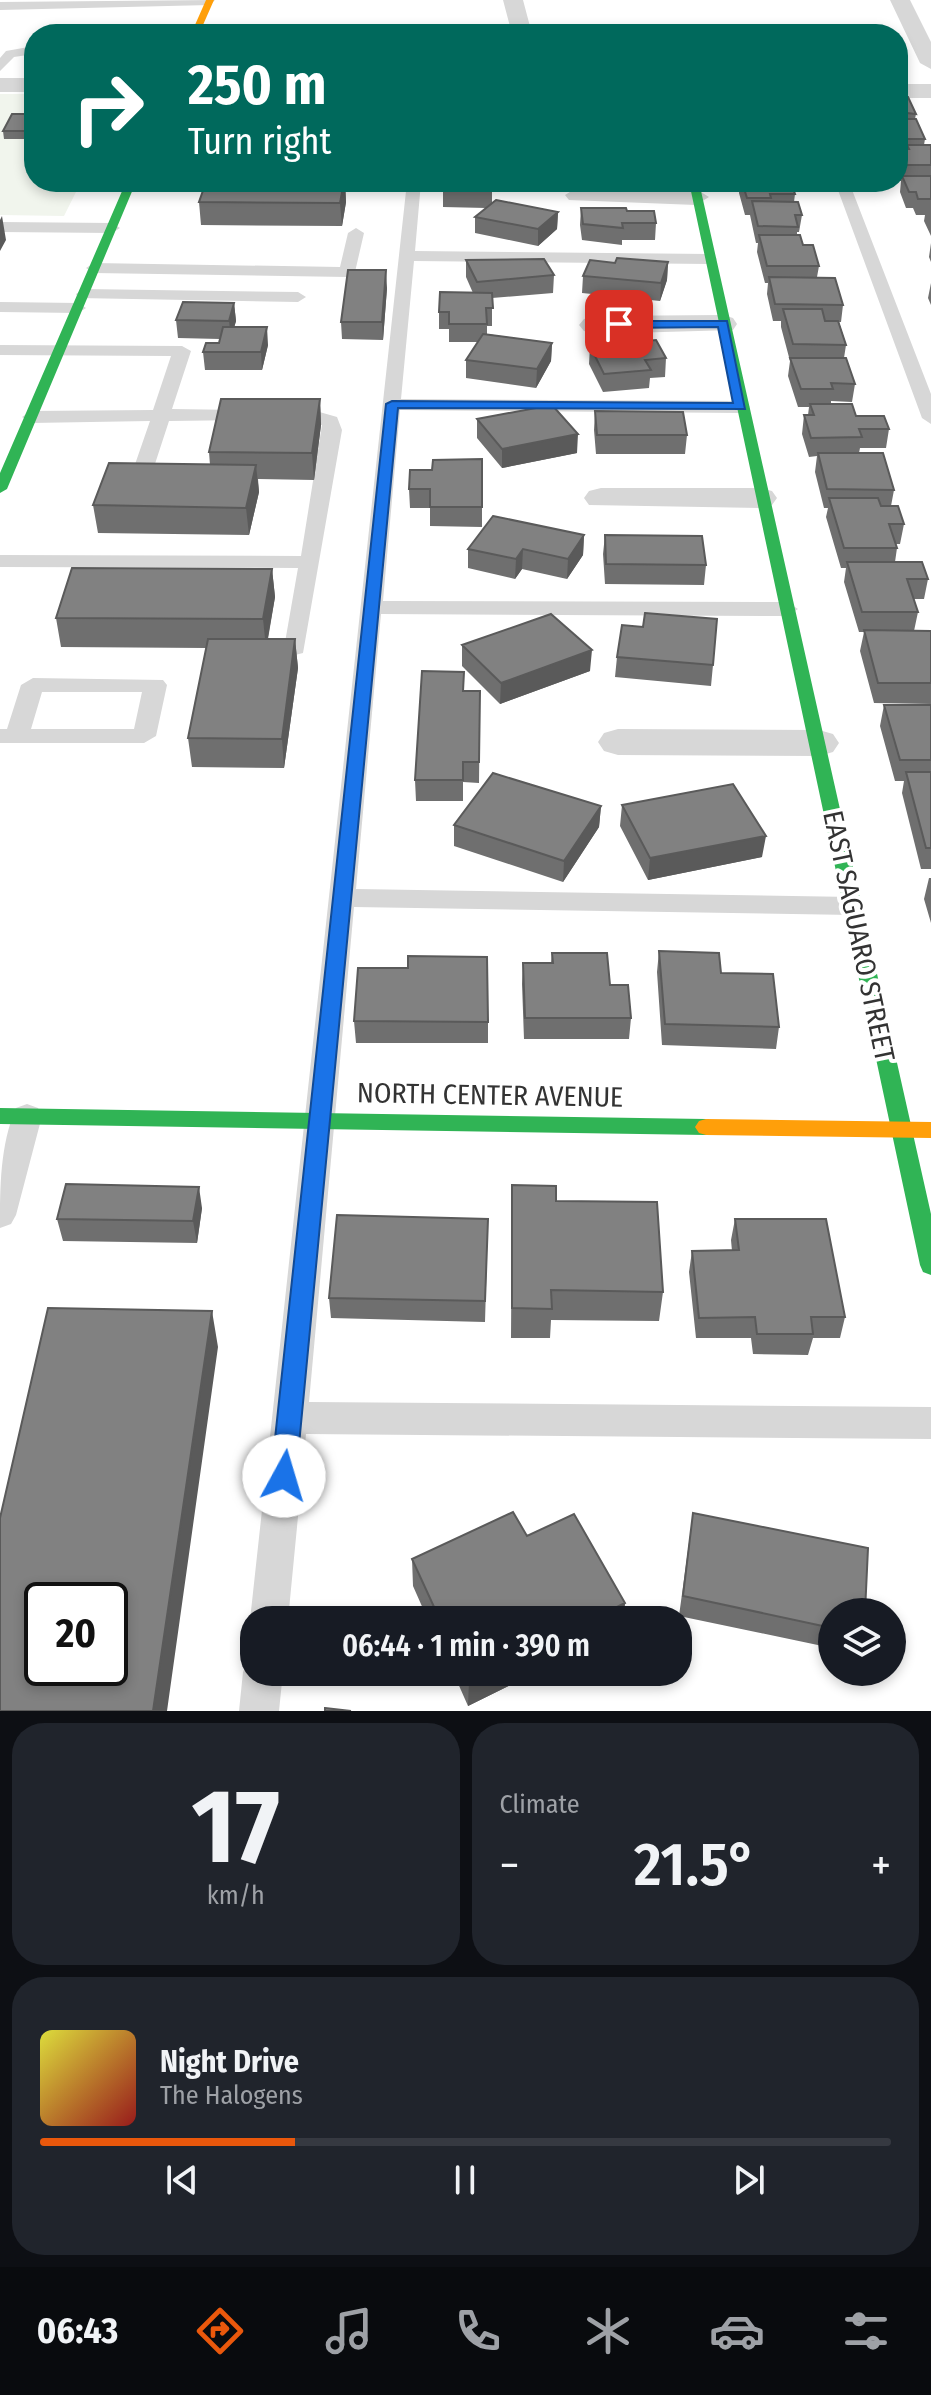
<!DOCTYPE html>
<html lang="en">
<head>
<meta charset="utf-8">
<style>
  body { margin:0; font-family:"Fira Sans Condensed",sans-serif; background:#20242c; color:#f1f3f6; height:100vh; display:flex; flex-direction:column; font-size:30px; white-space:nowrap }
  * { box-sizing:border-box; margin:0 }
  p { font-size:26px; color:#9ea1a6 }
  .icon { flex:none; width:44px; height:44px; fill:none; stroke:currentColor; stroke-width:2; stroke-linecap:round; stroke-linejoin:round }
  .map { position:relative; height:1711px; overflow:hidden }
  .panel { display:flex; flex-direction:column; gap:12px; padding:12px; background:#0d0f14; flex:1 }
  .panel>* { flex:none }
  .top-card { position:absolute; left:24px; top:24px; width:884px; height:168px; border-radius:32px; box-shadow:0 4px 12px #0003; background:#00695c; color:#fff; overflow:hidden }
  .buttons { position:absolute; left:818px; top:1598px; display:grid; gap:16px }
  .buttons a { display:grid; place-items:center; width:88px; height:88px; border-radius:50%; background:#171b24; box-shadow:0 4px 12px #0003; font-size:40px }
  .speed { position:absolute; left:24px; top:1582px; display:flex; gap:16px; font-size:40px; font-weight:700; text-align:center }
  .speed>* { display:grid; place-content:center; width:104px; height:104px; border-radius:50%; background:#171b24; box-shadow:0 4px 12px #0003; line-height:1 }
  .speed .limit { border:4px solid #111; border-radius:12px; background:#fff; color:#111 }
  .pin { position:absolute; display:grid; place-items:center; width:68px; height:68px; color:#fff; margin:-34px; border-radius:16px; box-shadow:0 4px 12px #0006 }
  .me { position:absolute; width:88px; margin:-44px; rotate:6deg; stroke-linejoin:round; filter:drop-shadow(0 0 6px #0008) }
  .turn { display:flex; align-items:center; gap:28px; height:168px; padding:0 32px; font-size:36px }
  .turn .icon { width:104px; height:104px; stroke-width:2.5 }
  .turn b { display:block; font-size:56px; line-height:68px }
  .big { font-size:60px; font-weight:600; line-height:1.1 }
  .panel .widget { flex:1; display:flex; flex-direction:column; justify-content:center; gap:12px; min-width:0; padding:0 28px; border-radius:32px; background:#20242c }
  .panel .dial { align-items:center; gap:0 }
  .dial b { font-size:104px; line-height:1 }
  .song { display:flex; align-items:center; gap:24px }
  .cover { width:96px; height:96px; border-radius:12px; background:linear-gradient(135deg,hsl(60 70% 55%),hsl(0 70% 35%)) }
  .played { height:8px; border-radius:4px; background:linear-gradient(90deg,#ea580c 30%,#363941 30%) }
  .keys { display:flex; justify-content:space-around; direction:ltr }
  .heat { display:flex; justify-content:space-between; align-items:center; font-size:44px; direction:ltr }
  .panel .tiles { flex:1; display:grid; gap:12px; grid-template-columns:1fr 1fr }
  .widget:last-child { grid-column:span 2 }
  .trip { position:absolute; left:240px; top:1606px; width:452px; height:80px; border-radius:32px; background:#171b24; box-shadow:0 4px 12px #0003; font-weight:600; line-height:80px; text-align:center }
  .dock { display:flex; height:128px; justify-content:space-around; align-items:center; background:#090b0e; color:#9ea1a6 }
  .dock .icon { width:56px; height:56px }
  .dock .active { color:#ea580c }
  .dock b { font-size:36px; color:#f1f3f6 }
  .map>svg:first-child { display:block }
  .green { fill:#f1f5ed }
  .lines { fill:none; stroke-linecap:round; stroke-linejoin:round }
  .lane { fill:#d7d7d7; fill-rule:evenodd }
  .street { fill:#d7d7d7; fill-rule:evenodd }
  .fast { fill:#30b455; fill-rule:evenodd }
  .slow { fill:#ff9f0a; fill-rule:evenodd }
  .wall { fill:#6f6f6f }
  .shaded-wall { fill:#5a5a5a }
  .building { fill:#818181; stroke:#5a5a5a; stroke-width:2; fill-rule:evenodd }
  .route { fill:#1a73e8; stroke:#114b97; stroke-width:2 }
  .labels { text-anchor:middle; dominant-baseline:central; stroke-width:8; stroke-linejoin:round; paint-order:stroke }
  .street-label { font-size:28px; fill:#333; stroke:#fff }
</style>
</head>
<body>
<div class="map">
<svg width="931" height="1711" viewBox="0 0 931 1711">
  <rect width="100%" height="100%" fill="#fff"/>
  <path class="green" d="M0 94H34V182H81L64 216 0 215Z"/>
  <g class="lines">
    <path class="lane" d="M215 0 210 5 0 10V2Z
      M34 46V54L14 57 0 71V58L6 51Z
      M369 182 366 191 361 192H312L305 188 312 184Z
      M407 182H421L415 251 709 254 717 259 709 264 414 261 401 399 741 401 750 407 741 413 400 410 383 601 787 602 798 609 787 616 381 614 356 889 853 897 862 899 866 906 862 913 853 915 354 907 309 1402 931 1407V1439L306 1434 288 1620H254V1631L250 1620Z
      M835 182H849L931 394V424L922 418Z
      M129 184H237L244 188 237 192 124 191 122 188Z
      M0 222 112 223 120 228 112 233 0 232Z
      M356 228 364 233 355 272 347 277 94 273 86 268 94 263 340 267 348 233Z
      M84 289 298 292 306 297 298 302 78 298 76 294Z
      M0 302 78 303 86 308 78 313 0 312Z
      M0 345 182 346 191 351 172 409 316 411 337 417 342 430 303 653 295 655 284 648 298 568 0 567V555L301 556 322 425 246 420 169 421 152 473 142 479 132 473 150 421 31 423 22 417 31 411 153 410 171 356 0 355Z
      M33 678 163 680 167 685 156 736 144 743H0V729H7L21 685ZM42 692H142L134 729H31Z
      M27 1104 38 1108 42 1116 16 1215 11 1224 0 1228C0 1187 0 1145 16 1108Z
      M254 1656V1672H283L279 1711H239L243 1672 249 1658Z"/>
    <path class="street" d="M503 0H523L532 34H512Z
      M890 0H910L931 42V69L920 63Z
      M0 78H34V92H0Z
      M898 84H931V98H898Z
      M578 187 696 189 709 197 696 205 569 200 565 195Z
      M723 315 733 318 737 324 733 330 594 334 584 331 579 325 584 319 594 316Z
      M601 488H760L772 491 777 498 772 505 760 508 589 505 584 498 589 491Z
      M618 729 819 730 833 734 839 743 833 752 819 756 618 755 604 751 598 742 604 733Z"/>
    <path class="fast" d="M126 182H136L7 489 0 493V473Z
      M689 182H699L931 1214V1275L923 1272 920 1265Z
      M0 1108 706 1119 713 1121 717 1127 713 1133 706 1135 0 1124Z"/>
    <path class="slow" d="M206 0H214L199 34H191Z
      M706 1119 931 1122V1138L706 1135 699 1133 695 1127 699 1121Z"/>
  </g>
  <path class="wall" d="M898 97 916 114 915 119 925 139 924 145H931V236L924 221 925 215H916L913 208H906L900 192 901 181H899L898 179Z
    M34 114V139H4L3 131Z
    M345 182 346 202 342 226 201 225 199 202Z
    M492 182V203L558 212 557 229 538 246 475 233V217L486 208 443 207V191Z
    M740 182H788L795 194 794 202 802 215 799 232H797V235L819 266 817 277 843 305 841 322H839L846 345 844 358 855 384 852 402 831 401V404L889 429 886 448H860L859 453 894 490 891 506 904 524 900 544H896L897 548 895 562 928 579 924 599H914L918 612 914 631H931V704L874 703 860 651 864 632H859L844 582 846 568H841L826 517 828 508H824L815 472 817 456 809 457 802 434 804 415H808L809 407H798L788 376 790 361 781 327V321H773L767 294 768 283H765L757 252 758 243H756L750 215H745L739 193Z
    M581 208 627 211 656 223 655 240H622V245L582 240 580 225Z
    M931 243V262L929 257Z
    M466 260 554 275 553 293 492 298V326H487V334L552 343 551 361 536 388 466 378V360L478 342H449V329H439V312L473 293 466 277Z
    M668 262 667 280 660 301 582 293 583 276 615 263Z
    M931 283V305L928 298Z
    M387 288 383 340 342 339 341 322Z
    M234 303 236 321 234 327 268 345 262 370H205L203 352 219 343 220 339 178 338 176 320Z
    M590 346 666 358 665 377 650 378 649 388 603 392 589 364Z
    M320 399 321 425 314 480 258 479 259 492 249 535 98 533 93 505 210 465 209 452Z
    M595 411 687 435 685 454H596L594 430Z
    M477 419 577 453 502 468 477 438Z
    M482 459V527L430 526V508H410L409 489 432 470Z
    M584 535 583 555 567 579 522 569 515 579 468 568V549Z
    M605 535 706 565 704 585 605 584 603 554Z
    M272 569 275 597 268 639H295L298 668 284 768 192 767 188 738 206 648 61 647 56 618Z
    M462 645 590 671 500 704 462 666Z
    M617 657 713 665 711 686 615 677Z
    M464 672V691H480L479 783 463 782V801H416L415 780Z
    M884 705H931V869H921L902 793 904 781H895L880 726Z
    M622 805 762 857 648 880 620 826Z
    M601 806 599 827 563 882 454 846V825Z
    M929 878H931V923L924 899Z
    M659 951 721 973 779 1027 776 1049 662 1045 657 972Z
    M552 953 610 985 631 1018 629 1039H524L522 984 523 963H551Z
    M354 1021 488 1022V1043H356Z
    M512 1185 556 1201 663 1292 659 1321 551 1320 550 1338H511Z
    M202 1208 197 1243 63 1241 57 1219Z
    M488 1219 485 1322 331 1318 329 1298Z
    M735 1219 845 1317 840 1338H813L808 1355 753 1354 751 1338H696L689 1272 692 1251H732L731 1240Z
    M693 1513 832 1612V1648L679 1616Z
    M527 1536 625 1603 623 1620H428L413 1586 412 1559Z
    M453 1672H537L468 1706Z"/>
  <path class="shaded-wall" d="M345 182 346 202 342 226 340 203Z
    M558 212 557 229 538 246V229Z
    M2 216 6 240 0 251V220Z
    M668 262 667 280 660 301 661 283Z
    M386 270 387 288 383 340 382 322Z
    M234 303 236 321 231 339 229 321Z
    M267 327 268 345 262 370 261 352Z
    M552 343 551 361 536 388 537 369Z
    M320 399 321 425 314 480 312 453Z
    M578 434 577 453 502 468V449Z
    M256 465 259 492 249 535 246 508Z
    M584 535 583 555 567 579 568 559Z
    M523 549 522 569 515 579 516 559Z
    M272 569 275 597 266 648 263 619Z
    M295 639 298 668 284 768 282 739Z
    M592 650 590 671 500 704 501 683Z
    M601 806 599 827 563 882 564 861Z
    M766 836 762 857 648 880 650 858Z
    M199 1187 202 1208 197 1243 193 1221Z
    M212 1311 218 1347 167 1711H153Z
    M625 1603 623 1620H591Z
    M486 1672H537L468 1706 469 1681Z"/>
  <path class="building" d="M898 97H908L916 114 898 112Z
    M12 114H34V128L33 131H3Z
    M898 119H916L925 139H898Z
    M907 145H931V165H902L898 158V149H909Z
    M902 176H931V199H918L916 192H909Z
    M206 182H344L340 203 199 202Z
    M443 182H492V191H443Z
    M742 182 791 183 795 194H770L771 198H747Z
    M496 200 558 212 538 229 475 217Z
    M752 201 798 202 802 215H795L798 227 758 226Z
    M581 208H626L627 211H654L656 223H622L623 228 583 224Z
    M759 235H800L803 245H813L819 266H767Z
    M617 258 668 262 661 283 583 276 590 260 615 263Z
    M544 259 554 275 477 282 466 260Z
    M348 270H386L382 322H341Z
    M769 277 835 278 843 305 775 304Z
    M440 292 492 293 493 308H486L487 324H449V312H439Z
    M183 302 234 303 229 321 176 320Z
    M783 309H822L825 321H838L846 345 793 344Z
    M223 327H267L261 352H203L206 343H219Z
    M483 334 552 343 537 369 466 360Z
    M656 340 666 358 645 360 651 370 604 374 590 346Z
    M790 358H846L855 384 831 383 833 389H801Z
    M221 399H320L312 453 209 452Z
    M810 404H852L856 416H884L889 429H859L862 437 811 438 804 415H814Z
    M552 405 578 434 502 449 477 419Z
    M595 411 683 412 687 435H597Z
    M818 453H883L894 490 827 489Z
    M482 459V507H430V489H409L410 470H432L433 460Z
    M109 463 256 465 246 508 93 505Z
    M829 498H878L881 506H898L904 524H889L897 548H844Z
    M493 516 584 535 568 559 523 549 516 559 468 549Z
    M605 535 702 536 706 565 606 564Z
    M847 562H922L928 579H907L918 612H862Z
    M72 568 272 569 263 619 56 618Z
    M645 613 717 619 713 665 617 657 622 625 643 627Z
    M551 614 592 650 501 683 462 645Z
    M864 630 931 631V683H878Z
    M208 639H295L282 739 188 738Z
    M422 671 464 672 463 691H480L479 762H463V780H415Z
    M884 705H931V760H900Z
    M906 772H931V848H926Z
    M493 773 601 806 564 861 454 825Z
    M733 784 766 836 650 858 622 805Z
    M659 951 719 953 721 973 773 974 779 1027 665 1024Z
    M552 953H607L610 985H628L631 1018H525L523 963H553Z
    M408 956 487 957 488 1022 354 1021 358 968H408Z
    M66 1184 199 1187 193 1221 57 1219Z
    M512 1185 556 1186V1201L657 1202 663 1292 551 1290 552 1309 512 1308Z
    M337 1215 488 1219 485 1301 329 1298Z
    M735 1219H826L845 1317H811L813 1334H757L755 1317 699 1318 692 1251 739 1250Z
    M48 1308 212 1311 153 1711H0V1518ZM42 1600H110V1668H42Z
    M513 1512 527 1536 574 1514 625 1603 591 1620H440L412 1559Z
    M693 1513 868 1548 865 1612H832V1628L683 1596Z
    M465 1672H486L469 1681Z
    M325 1708 351 1711H325Z"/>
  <path class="route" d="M727 321 745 409 398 408 296 1476 293 1484 284 1488 275 1484 271 1476 386 404 392 401 733 403 718 327 619 328 613 324 619 321Z"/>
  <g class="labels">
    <g class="street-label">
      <text transform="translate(859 936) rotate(78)">EAST SAGUARO STREET</text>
      <text transform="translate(490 1095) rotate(1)">NORTH CENTER AVENUE</text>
    </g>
  </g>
</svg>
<div class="buttons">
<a><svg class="icon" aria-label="layers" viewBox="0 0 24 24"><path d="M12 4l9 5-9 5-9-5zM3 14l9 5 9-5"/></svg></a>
</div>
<div class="speed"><div class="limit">20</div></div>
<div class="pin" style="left:619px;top:324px;background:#d93025"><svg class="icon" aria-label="arrive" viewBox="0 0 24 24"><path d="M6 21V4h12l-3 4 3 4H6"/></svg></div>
<svg class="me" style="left:284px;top:1476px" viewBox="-20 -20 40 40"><circle r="19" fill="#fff"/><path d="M0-13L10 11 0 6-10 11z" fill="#1a73e8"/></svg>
<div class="trip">06:44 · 1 min · 390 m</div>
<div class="top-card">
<div class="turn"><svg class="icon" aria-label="right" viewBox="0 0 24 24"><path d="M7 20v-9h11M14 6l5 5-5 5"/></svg><div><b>250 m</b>Turn right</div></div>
</div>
</div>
<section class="panel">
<div class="tiles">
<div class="widget dial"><b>17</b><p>km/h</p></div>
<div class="widget"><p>Climate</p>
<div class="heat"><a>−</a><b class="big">21.5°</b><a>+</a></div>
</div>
<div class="widget">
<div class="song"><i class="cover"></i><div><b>Night Drive</b><p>The Halogens</p></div></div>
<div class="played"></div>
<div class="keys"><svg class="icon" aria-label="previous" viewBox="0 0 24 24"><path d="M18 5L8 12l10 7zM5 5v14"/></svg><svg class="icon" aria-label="pause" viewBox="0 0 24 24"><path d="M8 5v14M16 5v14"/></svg><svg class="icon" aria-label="next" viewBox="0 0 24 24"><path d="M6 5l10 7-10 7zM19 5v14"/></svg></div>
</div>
</div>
</section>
<nav class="dock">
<b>06:43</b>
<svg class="icon active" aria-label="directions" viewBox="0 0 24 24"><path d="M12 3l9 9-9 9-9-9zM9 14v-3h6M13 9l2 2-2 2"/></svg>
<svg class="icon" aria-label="music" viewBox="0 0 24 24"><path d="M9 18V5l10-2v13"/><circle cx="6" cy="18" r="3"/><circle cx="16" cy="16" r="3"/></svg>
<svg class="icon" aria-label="phone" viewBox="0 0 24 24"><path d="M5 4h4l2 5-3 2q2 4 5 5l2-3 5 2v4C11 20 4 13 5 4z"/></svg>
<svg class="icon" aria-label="climate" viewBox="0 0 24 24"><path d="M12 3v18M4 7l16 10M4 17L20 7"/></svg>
<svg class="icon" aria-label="car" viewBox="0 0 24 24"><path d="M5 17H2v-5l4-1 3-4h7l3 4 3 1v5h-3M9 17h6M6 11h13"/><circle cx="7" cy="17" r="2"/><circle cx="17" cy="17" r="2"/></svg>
<svg class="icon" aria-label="filters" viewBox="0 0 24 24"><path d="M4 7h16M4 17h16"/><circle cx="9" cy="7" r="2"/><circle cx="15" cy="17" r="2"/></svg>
</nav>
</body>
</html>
